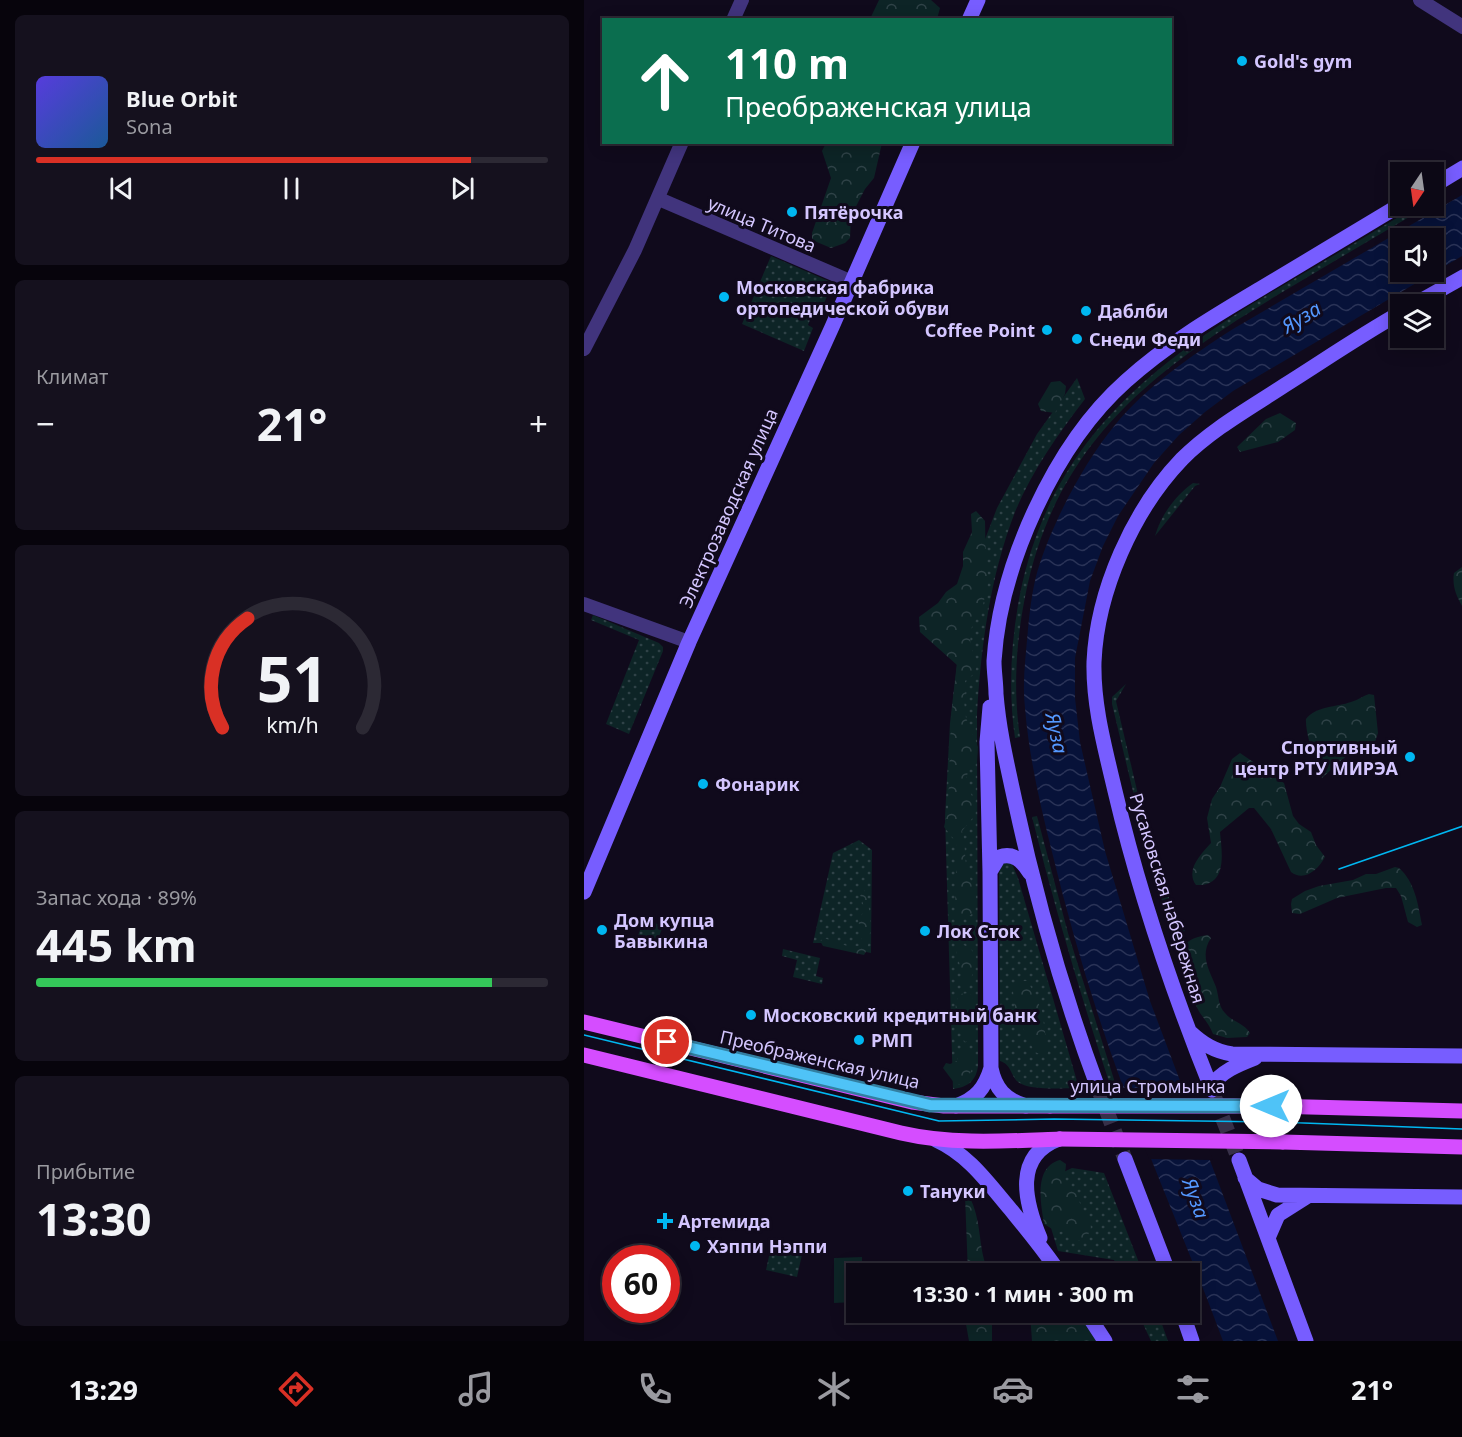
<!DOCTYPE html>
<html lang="ru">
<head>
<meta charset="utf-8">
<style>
  body { margin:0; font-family:"Noto Sans",sans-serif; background:#15111e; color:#f1f3f6; height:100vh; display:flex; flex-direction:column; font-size:22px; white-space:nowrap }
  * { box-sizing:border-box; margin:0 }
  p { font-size:20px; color:#9a9aa0 }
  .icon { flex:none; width:33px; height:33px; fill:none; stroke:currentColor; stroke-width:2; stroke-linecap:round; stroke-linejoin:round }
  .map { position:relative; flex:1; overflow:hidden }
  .drawer { display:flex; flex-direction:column; gap:15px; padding:15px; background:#07040c; width:584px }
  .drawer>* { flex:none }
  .top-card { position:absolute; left:18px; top:18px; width:570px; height:126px; border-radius:0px; box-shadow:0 3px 15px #0003,0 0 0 2px #2c2934; background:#0b6e4f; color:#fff; overflow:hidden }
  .needle { width:39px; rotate:193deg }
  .buttons { position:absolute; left:806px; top:162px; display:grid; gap:12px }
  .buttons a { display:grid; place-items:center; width:54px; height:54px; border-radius:0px; background:#0c0815; box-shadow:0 3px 15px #0003,0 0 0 2px #2c2934; font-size:30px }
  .speed { position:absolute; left:18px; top:1245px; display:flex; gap:12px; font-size:30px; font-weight:700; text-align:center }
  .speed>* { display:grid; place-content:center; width:78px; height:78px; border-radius:50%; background:#0c0815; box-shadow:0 3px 15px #0003,0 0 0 2px #2c2934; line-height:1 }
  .speed .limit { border:9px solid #d22; background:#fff; color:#111 }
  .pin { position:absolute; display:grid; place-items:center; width:51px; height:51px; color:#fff; margin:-26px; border:3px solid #fff; border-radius:50%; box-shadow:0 2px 6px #0007 }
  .me { position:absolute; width:66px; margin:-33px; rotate:270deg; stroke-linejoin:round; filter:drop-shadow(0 0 4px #0008) }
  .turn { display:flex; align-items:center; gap:21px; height:126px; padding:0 24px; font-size:27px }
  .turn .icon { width:78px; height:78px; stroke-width:2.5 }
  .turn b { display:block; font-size:42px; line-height:51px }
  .big { font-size:45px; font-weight:700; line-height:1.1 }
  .drawer .card { flex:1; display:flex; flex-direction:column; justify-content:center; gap:9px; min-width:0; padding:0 21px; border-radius:9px; background:#15111e }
  .drawer .dial { align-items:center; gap:0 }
  .dial svg { height:156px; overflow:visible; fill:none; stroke:#2c2934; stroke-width:7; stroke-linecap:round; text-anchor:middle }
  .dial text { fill:#f1f3f6; stroke:none }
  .song { display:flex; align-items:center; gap:18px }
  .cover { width:72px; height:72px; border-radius:9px; background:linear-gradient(135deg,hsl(250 70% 55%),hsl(210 70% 35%)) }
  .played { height:6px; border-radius:3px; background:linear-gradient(90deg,#d93025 85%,#2c2934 85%) }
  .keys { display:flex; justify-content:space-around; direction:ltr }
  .heat { display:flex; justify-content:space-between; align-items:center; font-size:33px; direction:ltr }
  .charge { height:9px; border-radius:4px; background:linear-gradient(90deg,#34c759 89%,#2c2934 0) }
  .trip { position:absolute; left:262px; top:1263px; width:354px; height:60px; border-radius:0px; background:#0c0815; box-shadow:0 3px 15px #0003,0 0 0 2px #2c2934; font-weight:700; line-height:60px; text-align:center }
  .menu { display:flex; height:96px; justify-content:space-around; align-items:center; background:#050308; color:#9a9aa0 }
  .menu .icon { width:42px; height:42px }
  .menu .current { color:#d93025 }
  .menu b { font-size:27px; color:#f1f3f6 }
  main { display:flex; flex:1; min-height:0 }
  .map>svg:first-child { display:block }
  .green { fill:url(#green-dots) }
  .forest { fill:url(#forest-crowns) }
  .pitch { fill:#0d2426 }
  .water { fill:url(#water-waves); fill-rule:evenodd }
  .pier { fill:#100a1c }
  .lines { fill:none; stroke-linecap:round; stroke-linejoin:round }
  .secondary-tunnel { stroke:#373049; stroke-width:15; stroke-dasharray:15 8; stroke-linecap:butt }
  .street { stroke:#41347d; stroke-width:14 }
  .secondary { stroke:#775dff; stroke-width:15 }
  .primary { stroke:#d54dff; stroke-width:15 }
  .tram { stroke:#00b7f1; stroke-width:1.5 }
  .primary-bridge { stroke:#d54dff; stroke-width:15 }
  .route-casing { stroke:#337fa1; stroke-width:15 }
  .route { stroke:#4fc3f7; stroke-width:10 }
  .poi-dot { fill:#00b7f1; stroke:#100a1c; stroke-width:2 }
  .labels { text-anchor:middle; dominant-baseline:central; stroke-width:6; stroke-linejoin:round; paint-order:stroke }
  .poi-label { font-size:18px; font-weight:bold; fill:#d4c6ff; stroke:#100a1c; text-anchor:start }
  .street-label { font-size:18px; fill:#d4c6ff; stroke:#100a1c }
  .water-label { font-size:20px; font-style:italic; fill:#5498ff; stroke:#100a1c }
</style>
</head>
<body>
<main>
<section class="drawer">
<div class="card">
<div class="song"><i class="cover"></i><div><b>Blue Orbit</b><p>Sona</p></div></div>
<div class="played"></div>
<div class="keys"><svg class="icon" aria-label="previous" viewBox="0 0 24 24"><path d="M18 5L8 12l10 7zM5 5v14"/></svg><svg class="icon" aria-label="pause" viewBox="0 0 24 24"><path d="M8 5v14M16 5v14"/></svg><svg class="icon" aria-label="next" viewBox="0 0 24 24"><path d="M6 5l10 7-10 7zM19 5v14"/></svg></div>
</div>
<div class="card"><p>Климат</p>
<div class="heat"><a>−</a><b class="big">21°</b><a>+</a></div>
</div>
<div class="card dial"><svg viewBox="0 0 100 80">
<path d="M14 69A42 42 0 1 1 86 69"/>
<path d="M14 69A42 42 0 0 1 27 13" stroke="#d93025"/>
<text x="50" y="56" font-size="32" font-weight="700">51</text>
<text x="50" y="72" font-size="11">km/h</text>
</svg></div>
<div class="card"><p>Запас хода · 89%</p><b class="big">445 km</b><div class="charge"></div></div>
<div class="card"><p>Прибытие</p><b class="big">13:30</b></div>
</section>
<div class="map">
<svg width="879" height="1341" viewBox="0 0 879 1341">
  <defs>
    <pattern id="green-dots" width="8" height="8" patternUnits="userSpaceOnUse" patternTransform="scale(1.5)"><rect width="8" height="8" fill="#0d2426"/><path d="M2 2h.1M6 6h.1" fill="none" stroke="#2f4247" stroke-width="1.8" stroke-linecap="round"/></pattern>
    <pattern id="forest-crowns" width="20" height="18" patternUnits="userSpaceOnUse" patternTransform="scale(1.5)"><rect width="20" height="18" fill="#0d2426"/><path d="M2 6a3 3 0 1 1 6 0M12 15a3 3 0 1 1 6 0" fill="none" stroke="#2f4247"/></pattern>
    <pattern id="water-waves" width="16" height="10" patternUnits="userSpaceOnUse" patternTransform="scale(1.5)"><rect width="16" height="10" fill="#071239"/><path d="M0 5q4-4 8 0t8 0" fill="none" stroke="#2a3357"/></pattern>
  </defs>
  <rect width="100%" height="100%" fill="#100a1c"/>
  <path class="green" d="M833 206H844C798 233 752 260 707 287 576 365 472 438 441 597 432 643 429 691 436 737L431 738C424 690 427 641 436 594 468 436 574 359 705 282 748 257 790 231 833 206Z
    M187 256 249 283 236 312 230 310 224 325 229 328 220 351 158 324Z
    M493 378 501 399C474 434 448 471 431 512 406 577 397 646 393 715L394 1066C392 1081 384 1087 369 1089L361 817 366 723 378 619 393 560 413 508 453 434Z
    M609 483 616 484 611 486 571 536C577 515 591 496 609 483Z
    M9 615 75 643 79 647V651L45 734 22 724 55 640 7 620Z
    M542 684 532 701 572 871 601 931 590 936 568 871 528 704V697Z
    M453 816 484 933 533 1089 528 1091C498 1000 471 909 448 817Z
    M275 840 288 850 287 953 238 943H229L249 853Z
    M422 861 428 864 434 878 495 1088C481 1088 445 1091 434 1082 426 1075 428 1065 416 1061L415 873 418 863Z
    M60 919 79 926 70 950 51 944Z
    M199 949 236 958 232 976 239 978 238 984 209 977 213 960 198 956Z
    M488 1168 520 1173 559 1273H536L530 1260 474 1251 464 1218 473 1175Z
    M188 1243 219 1250 213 1277 182 1270Z
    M554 1313H574L584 1341H567Z"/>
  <path class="forest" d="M295 0H347L356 8 353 19H286Z
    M242 143H298L290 178 281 189 267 216 266 238 261 243 247 248 228 240V233L247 178 238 151Z
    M476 381 482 386 481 394 471 413 457 411 454 404 467 382Z
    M696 413 712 423 711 430 694 442 656 452 653 447 682 419Z
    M392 511 401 521 402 568 405 578 399 605 387 629 386 645 393 661 391 673 381 681 382 690 380 701 382 718 394 747 393 761 385 769 381 782 390 800 391 815 378 831C382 843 380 857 383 869 388 889 398 893 387 915L373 920 371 909 373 843 360 827 364 810 367 719 373 665 336 632 335 617 354 603 362 592 373 584 379 566V552L388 532 387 514Z
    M878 567V606C872 595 868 586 870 573Z
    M785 694 790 695 794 733 791 742 783 747 768 751 738 778C732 765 721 733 722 719 732 706 753 707 767 702 774 700 779 696 785 694Z
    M656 753 700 783 709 816 715 824 727 832 732 845 741 857C734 870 720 882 707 872L687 829 670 808H665L636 832C638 853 644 887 612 885 601 870 617 854 627 843L623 818 628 799 636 787 648 759Z
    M811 867 815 868C831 882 834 904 838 925L833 927 824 922 817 896 812 888H802L753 898 716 914 708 913 707 904 708 899 721 891 735 886 769 880 782 874H792Z
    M278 885C287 901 290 940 280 955L239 946 236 941 240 938 266 947 275 946 278 937 274 920 281 910 275 891Z
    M624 935 627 938C615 956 626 971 632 987 635 996 634 1006 641 1013 648 1022 660 1023 666 1033L663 1037 643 1038 629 1034C626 1026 621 1020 616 1013 609 1002 594 961 599 948 603 939 615 936 624 935Z
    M378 944 387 949 392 957C384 971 392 975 384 988L377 987V970L372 950Z
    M439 981H444L458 1011 464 1053 460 1056 451 1052 448 1047 431 1011 429 991 435 983Z
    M385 993C397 1007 394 1023 388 1039L381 1042C373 1029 367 1007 376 994Z
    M383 1047 389 1053V1066L382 1084H371L359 1068 362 1063 366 1064 373 1061 376 1051Z
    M476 1160 482 1164C482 1172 479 1177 480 1184L493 1190V1198L496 1203V1213L502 1215 507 1227 502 1241 492 1240 480 1231 473 1232 460 1224C457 1204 449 1167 476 1160Z
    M381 1196H385C399 1222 393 1248 405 1273H384Z
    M380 1313H408V1341H385Z
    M446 1313H496L515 1341H448Z"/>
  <path class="pitch" d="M278 1257V1273L273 1274V1302L250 1303V1258Z"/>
  <path class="water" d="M878 195V256L649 391 621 412 595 435 570 463 534 516 519 546 506 581 491 658V698L496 742 521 851 566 1001 694 1341H639C607 1254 570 1170 538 1084 510 1008 487 930 468 852 456 804 445 757 441 708 438 682 442 655 444 629 446 608 449 583 456 563 471 518 501 461 531 425 563 386 607 356 649 329ZM816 238H849V272H816Z"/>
  <path class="pier" d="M537 1088 602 1089 629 1160 565 1159Z"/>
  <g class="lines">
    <path class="secondary-tunnel" d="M514 1088 541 1159
      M630 1096 655 1160"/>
    <path class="street" d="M836 0 879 27
      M149 20 158 0
      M75 199 268 282
      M0 349 51 250 98 142
      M0 604 105 642"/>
    <path class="secondary" d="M385 20 394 0
      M849 186 879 168
      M831 304 879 277
      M406 707 403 742 406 872 407 1068C411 1088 421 1100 442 1106
      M406 872 415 857C430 852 438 861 446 873
      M0 892 105 642 248 327 329 142
      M606 1032C619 1044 630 1051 648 1054L879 1056
      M626 1087C638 1071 653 1065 671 1058
      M514 1088C479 994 452 898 431 801 423 764 415 731 412 694 412 683 410 672 410 661 416 566 470 445 542 381 583 344 629 317 676 289 723 261 769 233 816 205
      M628 1090C589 993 555 893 531 791 521 748 509 706 510 662 513 591 549 510 598 459 628 429 666 408 701 385 739 361 777 335 816 313
      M372 1106C392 1099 401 1088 407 1068
      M352 1140C385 1155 404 1183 427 1210 444 1231 461 1251 476 1274
      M541 1159 585 1274
      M655 1160 722 1341
      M661 1178 674 1189 693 1195 879 1197
      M456 1238C441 1202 429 1156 475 1139
      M684 1238 694 1215 724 1196
      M502 1312 521 1341
      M598 1312 608 1341"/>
    <path class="primary" d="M0 1022 328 1102 360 1106H466
      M0 1055 317 1133C369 1145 423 1141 476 1139
      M687 1106 879 1111
      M699 1142 879 1147"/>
    <path class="tram" d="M755 869 879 826
      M0 1035 355 1121 470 1119 693 1122 879 1129"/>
    <path class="primary-bridge" d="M466 1106H687
      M476 1139 699 1142"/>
  </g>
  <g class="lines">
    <g class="route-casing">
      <path id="route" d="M83 1042 346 1105 687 1106"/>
    </g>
    <use href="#route" class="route"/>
  </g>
  <g class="poi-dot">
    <circle cx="658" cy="61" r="6"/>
    <circle cx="208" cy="212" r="6"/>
    <circle cx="140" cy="297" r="6"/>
    <circle cx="502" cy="311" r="6"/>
    <circle cx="463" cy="330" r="6"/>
    <circle cx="493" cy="339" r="6"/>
    <circle cx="826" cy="757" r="6"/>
    <circle cx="119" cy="784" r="6"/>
    <circle cx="18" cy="930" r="6"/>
    <circle cx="341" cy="931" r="6"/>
    <circle cx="167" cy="1015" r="6"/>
    <circle cx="275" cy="1040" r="6"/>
    <circle cx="324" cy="1191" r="6"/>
    <path d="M78 1212h6v6h6v6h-6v6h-6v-6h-6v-6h6z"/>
    <circle cx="111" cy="1246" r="6"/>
  </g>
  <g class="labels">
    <g class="poi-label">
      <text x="670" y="61">Gold's gym</text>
      <text x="220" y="212">Пятёрочка</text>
      <text x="152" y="287">Московская фабрика<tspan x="152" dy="21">ортопедической обуви</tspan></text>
      <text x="514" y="311">Даблби</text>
      <text x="451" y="330" text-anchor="end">Coffee Point</text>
      <text x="505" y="339">Снеди Феди</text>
      <text x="814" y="747" text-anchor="end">Спортивный<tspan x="814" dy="21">центр РТУ МИРЭА</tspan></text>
      <text x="131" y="784">Фонарик</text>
      <text x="30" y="920">Дом купца<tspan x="30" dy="21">Бавыкина</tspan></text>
      <text x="353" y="931">Лок Сток</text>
      <text x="179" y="1015">Московский кредитный банк</text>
      <text x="287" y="1040">РМП</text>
      <text x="336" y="1191">Тануки</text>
      <text x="94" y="1221">Артемида</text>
      <text x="123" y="1246">Хэппи Нэппи</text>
    </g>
    <g class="street-label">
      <text transform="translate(178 224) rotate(23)">улица Титова</text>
      <text transform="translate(144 508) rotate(-66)">Электрозаводская улица</text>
      <text transform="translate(584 898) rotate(73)">Русаковская набережная</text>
      <text transform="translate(236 1059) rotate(13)">Преображенская улица</text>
      <text x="564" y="1086">улица Стромынка</text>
    </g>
    <g class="water-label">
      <text transform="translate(717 317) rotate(-31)">Яуза</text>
      <text transform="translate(473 733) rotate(78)">Яуза</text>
      <text transform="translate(612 1198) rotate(70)">Яуза</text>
    </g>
  </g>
</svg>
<div class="buttons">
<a><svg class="needle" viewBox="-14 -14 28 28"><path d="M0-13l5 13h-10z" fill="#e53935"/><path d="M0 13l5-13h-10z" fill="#9a9aa0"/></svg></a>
<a><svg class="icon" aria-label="sound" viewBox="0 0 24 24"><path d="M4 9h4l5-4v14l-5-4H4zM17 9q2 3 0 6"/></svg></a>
<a><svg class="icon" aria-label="layers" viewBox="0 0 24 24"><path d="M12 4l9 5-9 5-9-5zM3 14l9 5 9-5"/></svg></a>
</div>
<div class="speed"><div class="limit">60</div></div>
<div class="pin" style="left:83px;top:1042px;background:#d93025"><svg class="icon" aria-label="arrive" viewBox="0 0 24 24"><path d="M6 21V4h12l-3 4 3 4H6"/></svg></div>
<svg class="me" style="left:687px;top:1106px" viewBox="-20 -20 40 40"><circle r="19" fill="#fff"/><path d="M0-13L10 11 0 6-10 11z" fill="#4fc3f7"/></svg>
<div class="trip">13:30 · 1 мин · 300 m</div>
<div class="top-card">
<div class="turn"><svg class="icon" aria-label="ahead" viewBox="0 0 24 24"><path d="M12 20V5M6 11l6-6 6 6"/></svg><div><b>110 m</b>Преображенская улица</div></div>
</div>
</div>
</main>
<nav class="menu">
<b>13:29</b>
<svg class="icon current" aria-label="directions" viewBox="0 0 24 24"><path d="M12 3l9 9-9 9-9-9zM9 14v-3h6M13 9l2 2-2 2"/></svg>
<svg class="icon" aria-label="music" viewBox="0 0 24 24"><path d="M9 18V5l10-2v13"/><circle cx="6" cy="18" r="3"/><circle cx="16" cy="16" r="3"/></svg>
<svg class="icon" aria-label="phone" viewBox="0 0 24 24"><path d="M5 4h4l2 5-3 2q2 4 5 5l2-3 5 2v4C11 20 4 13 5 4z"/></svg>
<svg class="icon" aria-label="climate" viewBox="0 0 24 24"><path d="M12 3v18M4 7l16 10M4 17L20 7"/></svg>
<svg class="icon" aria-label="car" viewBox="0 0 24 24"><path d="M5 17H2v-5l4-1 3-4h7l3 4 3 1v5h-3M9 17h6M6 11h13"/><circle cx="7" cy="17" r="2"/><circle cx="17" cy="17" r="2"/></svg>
<svg class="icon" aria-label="filters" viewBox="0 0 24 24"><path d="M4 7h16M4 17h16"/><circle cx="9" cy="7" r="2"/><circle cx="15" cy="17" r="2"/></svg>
<b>21°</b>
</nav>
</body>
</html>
